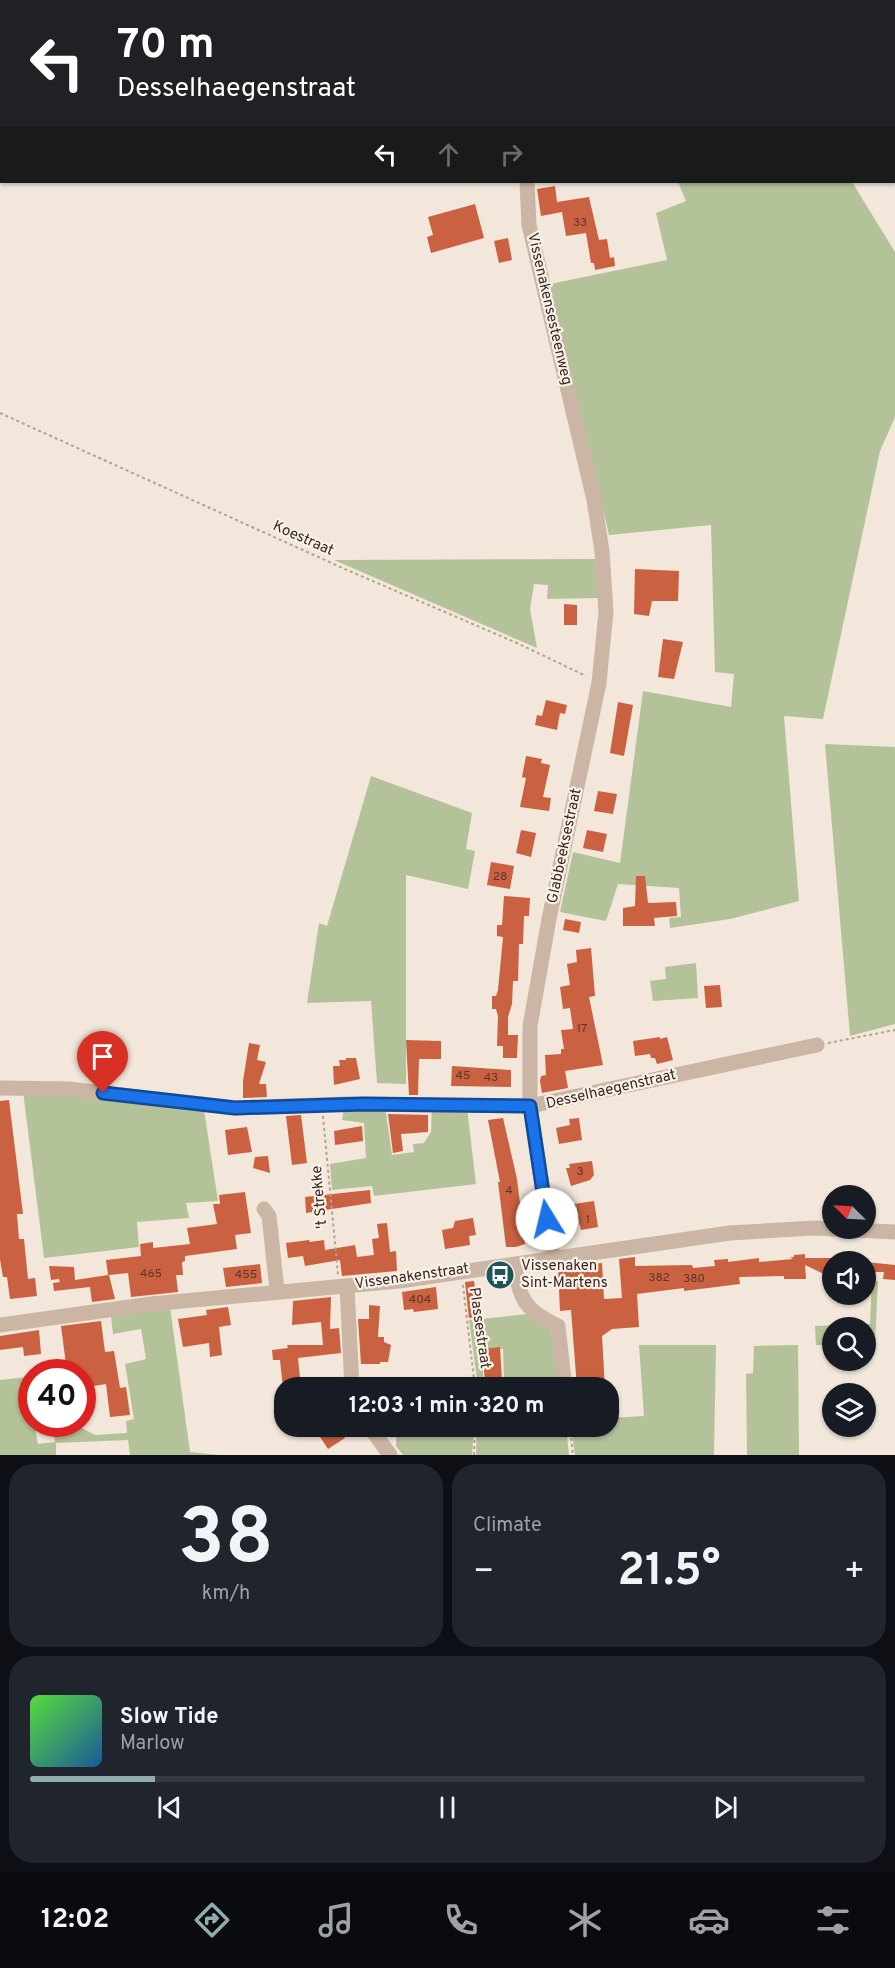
<!DOCTYPE html>
<html lang="en">
<head>
<meta charset="utf-8">
<style>
  body { margin:0; font-family:Overpass,sans-serif; background:#20242c; color:#f1f3f6; height:100vh; display:flex; flex-direction:column; font-size:22px; white-space:nowrap }
  * { box-sizing:border-box; margin:0 }
  p { font-size:20px; color:#9ea1a6 }
  .icon { flex:none; width:33px; height:33px; fill:none; stroke:currentColor; stroke-width:2; stroke-linecap:round; stroke-linejoin:round }
  .map { position:relative; height:1455px; overflow:hidden }
  .details { display:flex; flex-direction:column; gap:9px; padding:9px; background:#0d0f14; flex:1 }
  .details>* { flex:none }
  .guide { position:absolute; left:0px; top:0px; width:896px; height:183px; box-shadow:0 2px 4px #0004; background:#202124; color:#fff; overflow:hidden }
  .needle { width:39px; rotate:294deg }
  .buttons { position:absolute; left:822px; top:1185px; display:grid; gap:12px }
  .buttons a { display:grid; place-items:center; width:54px; height:54px; border-radius:50%; background:#171b24; box-shadow:0 2px 4px #0004; font-size:30px }
  .speed { position:absolute; left:18px; top:1359px; display:flex; gap:12px; font-size:30px; font-weight:700; text-align:center }
  .speed>* { display:grid; place-content:center; width:78px; height:78px; border-radius:50%; background:#171b24; box-shadow:0 2px 4px #0004; line-height:1 }
  .speed .limit { border:9px solid #d22; background:#fff; color:#111 }
  .pin { position:absolute; display:grid; place-items:center; width:51px; height:51px; color:#fff; margin:-62px -26px; border-radius:50% 50% 50% 0; rotate:-45deg; box-shadow:0 0 6px #0007 }
  .pin .icon { rotate:45deg }
  .me { position:absolute; width:66px; margin:-33px; rotate:351deg; stroke-linejoin:round; filter:drop-shadow(0 0 4px #0008) }
  .turn { display:flex; align-items:center; gap:21px; height:126px; padding:0 18px; font-size:27px }
  .turn .icon { width:78px; height:78px; stroke-width:2.5 }
  .turn b { display:block; font-size:42px; line-height:51px }
  .lanes { display:flex; align-items:center; height:57px; padding:0 18px; background:#0003; justify-content:center; gap:30px; direction:ltr }
  .lanes .off { opacity:.35 }
  .big { font-size:45px; font-weight:700; line-height:1.1 }
  .details .widget { flex:1; display:flex; flex-direction:column; justify-content:center; gap:9px; min-width:0; padding:0 21px; border-radius:24px; background:#20242c }
  .details .dial { align-items:center; gap:0 }
  .dial b { font-size:78px; line-height:1 }
  .song { display:flex; align-items:center; gap:18px }
  .cover { width:72px; height:72px; border-radius:9px; background:linear-gradient(135deg,hsl(110 70% 55%),hsl(210 70% 35%)) }
  .played { height:6px; border-radius:3px; background:linear-gradient(90deg,#91acaf 15%,#363941 15%) }
  .keys { display:flex; justify-content:space-around; direction:ltr }
  .heat { display:flex; justify-content:space-between; align-items:center; font-size:33px; direction:ltr }
  .details .tiles { flex:1; display:grid; gap:9px; grid-template-columns:1fr 1fr }
  .widget:last-child { grid-column:span 2 }
  .trip { position:absolute; left:274px; top:1377px; width:345px; height:60px; border-radius:24px; background:#171b24; box-shadow:0 2px 4px #0004; font-weight:700; line-height:60px; text-align:center }
  .menu { display:flex; height:96px; justify-content:space-around; align-items:center; background:#090b0e; color:#9ea1a6 }
  .menu .icon { width:42px; height:42px }
  .menu .on { color:#91acaf }
  .menu b { font-size:27px; color:#f1f3f6 }
  .map>svg:first-child { display:block }
  .green { fill:#b4c299 }
  .building { fill:#ca6140 }
  .lines { fill:none; stroke-linecap:round; stroke-linejoin:round }
  .path { stroke:#b6a08f; stroke-width:2; stroke-dasharray:3 3; stroke-linecap:butt }
  .minor { stroke:#cbb6a5; stroke-width:15 }
  .route-casing { stroke:#114b97; stroke-width:15 }
  .route { stroke:#1a73e8; stroke-width:10 }
  .labels { text-anchor:middle; dominant-baseline:central; stroke-width:4.5; stroke-linejoin:round; paint-order:stroke }
  .number-label { font-size:12px; fill:#5b382d }
  .street-label { font-size:15px; fill:#362b27; stroke:#faf1e6 }
  .poi-label { font-size:15px; fill:#362b27; stroke:#faf1e6; text-anchor:start }
</style>
</head>
<body>
<div class="map">
<svg width="895" height="1455" viewBox="0 0 895 1455">
  <rect width="100%" height="100%" fill="#f2e7da"/>
  <path class="green" d="M678 182H852L895 252V417L880 451 823 719 784 716 799 901 730 919 670 928 669 918 681 917 679 888 618 884 606 921 560 912 573 852 620 863 643 691 731 707 734 674 715 672 711 525 609 535 550 284 667 260 656 213 686 201Z
    M595 559 599 598 547 599 548 585 534 584 530 609 537 648 334 560Z
    M825 744 895 747V1024L850 1036Z
    M371 776 472 813 466 849 475 851 468 889 406 875V1084L377 1083 371 1001 307 1003 319 923 327 926Z
    M696 963 698 998 653 1001 650 981 666 979 665 967Z
    M23 1091 204 1110 218 1201 186 1203 189 1218 137 1222 139 1247 44 1258Z
    M385 1106 392 1155 414 1152 413 1144 424 1143 431 1132 432 1107 467 1108 476 1184 374 1196 372 1186 332 1190 330 1164 366 1158 364 1123 342 1120 344 1108Z
    M872 1281H878L875 1344H866V1328H832V1345H816L815 1326 870 1324Z
    M170 1307 190 1452 219 1455H130L128 1440 56 1443V1455H0V1380L27 1377 32 1424H34L38 1444 55 1442 53 1424H74L95 1435 127 1433 126 1421 134 1419 125 1364 146 1359 141 1329 113 1334 111 1316Z
    M529 1314 550 1326 562 1387H510L525 1386V1378L504 1379 503 1349 483 1348V1384L491 1387H478L469 1320Z
    M639 1345H716L714 1455H575L571 1427 609 1426V1418L644 1416Z
    M798 1345 799 1455H747L746 1374 753 1373 754 1346Z
    M397 1427 474 1429 472 1455H403L396 1446Z
    M477 1427H566L569 1455H476Z"/>
  <path class="building" d="M555 186 557 202 589 197 599 240 607 239 610 258 614 257 615 266 595 270 594 263H591L586 233 566 236 562 212 541 216 537 189Z
    M475 204 484 238 431 253 427 237 433 235 428 217Z
    M508 238 512 260 499 263 494 241Z
    M635 569 679 571 678 601H652L649 616 634 614Z
    M564 604 577 605V625H564Z
    M663 639 683 642 674 679 658 677Z
    M546 700 567 705 565 714 560 713 557 730 535 725 537 715 542 716Z
    M618 702 633 705 624 756 610 753Z
    M526 756 542 759 541 763 550 765 543 797 551 798 549 811 520 807 526 778 522 777Z
    M598 791 617 794 613 814 594 811Z
    M521 830 536 833 531 857 516 853Z
    M587 830 607 834 603 852 583 848Z
    M491 862 514 866 510 889 487 885Z
    M636 876H645L648 903 676 902 677 916 654 918 655 926H623V908L635 906Z
    M504 896 530 898 529 916H524L523 944H519L518 981H513L512 1004 508 1017V1035H518L517 1058H503V1046H497L498 1016 496 1009H492V996H496L498 990 503 937 497 936V925H502Z
    M565 919 581 922 579 933 563 930Z
    M591 948 595 996 589 997 603 1065 565 1071 568 1088 542 1093 540 1081 541 1076 546 1075 545 1055 561 1054V1049H564L561 1030 573 1029 570 1008 563 1009 560 987 570 985 567 964 577 962 576 950Z
    M720 985 722 1007 706 1008 704 986Z
    M660 1037V1039L667 1037 673 1060 657 1064 655 1058H651L650 1054 635 1056 633 1041Z
    M406 1040 441 1041V1059H419L418 1095H409Z
    M249 1043 260 1045 257 1060 266 1062 259 1084H266L267 1097 243 1098V1081Z
    M346 1058H356L360 1079 334 1085 333 1066H340L339 1060H346Z
    M452 1066 511 1070V1087L451 1086Z
    M9 1100 23 1214H17L19 1239H24L28 1279 35 1278 37 1296 10 1299 7 1277H3L0 1259V1101Z
    M388 1114 428 1115V1132L401 1134 403 1151 393 1153Z
    M301 1115 307 1163 292 1165 286 1116Z
    M503 1118 517 1179 525 1244 516 1247H506L498 1182H500L488 1120Z
    M579 1118 582 1140 559 1144 556 1128 570 1125 569 1119Z
    M362 1126 363 1141 335 1145 334 1131Z
    M247 1127 252 1152 228 1155 225 1130Z
    M268 1156 270 1173 253 1168 255 1157Z
    M592 1161 594 1175 590 1180 571 1186 566 1168H570L569 1164Z
    M370 1190 371 1203 306 1213 305 1197Z
    M245 1192 251 1233 235 1235 237 1249 185 1256V1261L182 1262 183 1275H176L178 1292 131 1297 128 1273 109 1275 115 1299 92 1302 90 1287 54 1291 53 1283 60 1282 59 1279 51 1280 49 1266 74 1267 75 1280 108 1275 106 1260 141 1256 140 1244 153 1242V1248L190 1244 187 1228 217 1224 213 1204H220L219 1195Z
    M594 1201 598 1227 581 1230 574 1204Z
    M473 1218 476 1235 469 1236 470 1245 445 1249 442 1230 453 1228 455 1221Z
    M387 1223 390 1252 396 1251 397 1271 342 1276 340 1260 305 1266 303 1256 288 1258 286 1243 309 1240 310 1242 324 1240 325 1250 355 1245 357 1257 374 1255 372 1239 379 1238 377 1224Z
    M805 1254V1258H832V1275L824 1274 805 1265 806 1279H784V1276L739 1277 740 1284 684 1291V1288L637 1294 639 1327 612 1329 602 1336 605 1388H577L571 1310 560 1311 558 1268 602 1263 604 1299 622 1298 619 1259 635 1257V1266L692 1265 693 1268 715 1266 714 1260 728 1259V1262L759 1258V1262L793 1259 790 1257H794V1255Z
    M866 1262 895 1265V1280L883 1279 884 1272H866Z
    M260 1264 262 1283 226 1287 223 1268Z
    M474 1281 477 1302 481 1301 482 1316 469 1318 465 1282Z
    M436 1287 438 1309 414 1312 413 1309 404 1310 402 1292Z
    M331 1297 330 1329 339 1328 341 1353 298 1358 301 1388H283L280 1360H273L272 1350 288 1348 287 1345H323L321 1322 292 1325 293 1301Z
    M369 1305 380 1306 378 1337H384V1342L391 1345 388 1362H380V1364H361L358 1319H369Z
    M228 1307 231 1325 219 1327 222 1355 210 1357 209 1343 183 1347 178 1319 207 1315 206 1310Z
    M101 1321 105 1352 114 1351 120 1388 126 1387 130 1415 110 1417 106 1384 82 1388V1372H67L61 1326Z
    M39 1330 41 1354 24 1356 23 1347 0 1350V1336Z
    M500 1347 502 1381 485 1382 482 1349Z
    M313 1426H338L345 1438 328 1449Z"/>
  <g class="lines">
    <path class="path" d="M0 413 347 570 517 643 586 676
      M828 1043 895 1030
      M323 1116 338 1275
      M463 1285 475 1388
      M570 1426 573 1455
      M474 1455 475 1426"/>
    <path class="minor" d="M548 2 549 0
      M527 182 529 225 594 500 602 551 606 612 599 683 549 919 530 1026V1106L553 1257
      M0 1088 69 1089 235 1108 345 1104 530 1106 817 1045
      M264 1209 269 1216 277 1290
      M515 1264C518 1299 526 1311 558 1326L565 1388
      M347 1286 352 1388
      M0 1325 151 1304 399 1281 730 1233 814 1228 895 1232
      M369 1426 390 1455"/>
  </g>
  <g class="lines">
    <g class="route-casing">
      <path id="route" d="M103 1093 235 1108 364 1104 530 1106 547 1219"/>
    </g>
    <use href="#route" class="route"/>
  </g>
  <defs>
    <g id="bus-disc" transform="scale(1.5)"><circle r="9.5" fill="#1b5559" stroke="#faf1e6"/><path d="M-5-6H5V4H4V6H2V4H-2V6H-4V4H-5ZM-3.5-4V0h7V-4ZM-3.5 1.2v1.5H-2V1.2ZM2 1.2v1.5H3.5V1.2Z" fill="#fff"/></g>
  </defs>
  <g fill-rule="evenodd">
    <use href="#bus-disc" x="500" y="1275"/>
  </g>
  <g class="labels">
    <g class="number-label">
      <text x="580" y="223">33</text>
      <text x="500" y="877">28</text>
      <text x="582" y="1029">17</text>
      <text x="463" y="1076">45</text>
      <text x="491" y="1078">43</text>
      <text x="580" y="1172">3</text>
      <text x="509" y="1191">4</text>
      <text x="588" y="1220">1</text>
      <text x="151" y="1274">465</text>
      <text x="246" y="1275">455</text>
      <text x="659" y="1278">382</text>
      <text x="694" y="1279">380</text>
      <text x="420" y="1300">404</text>
    </g>
    <g class="street-label">
      <text transform="translate(549 309) rotate(77)">Vissenakensesteenweg</text>
      <text transform="translate(303 539) rotate(24)">Koestraat</text>
      <text transform="translate(565 846) rotate(-78)">Glabbeeksestraat</text>
      <text transform="translate(611 1090) rotate(-13)">Desselhaegenstraat</text>
      <text transform="translate(320 1197) rotate(-95)">'t Strekke</text>
      <text transform="translate(412 1277) rotate(-8)">Vissenakenstraat</text>
      <text transform="translate(479 1328) rotate(82)">Plassestraat</text>
    </g>
    <g class="poi-label">
      <text x="521" y="1266">Vissenaken<tspan x="521" dy="17">Sint-Martens</tspan></text>
    </g>
  </g>
</svg>
<div class="buttons">
<a><svg class="needle" viewBox="-14 -14 28 28"><path d="M0-13l5 13h-10z" fill="#e53935"/><path d="M0 13l5-13h-10z" fill="#9ea1a6"/></svg></a>
<a><svg class="icon" aria-label="sound" viewBox="0 0 24 24"><path d="M4 9h4l5-4v14l-5-4H4zM17 9q2 3 0 6"/></svg></a>
<a><svg class="icon" aria-label="search" viewBox="0 0 24 24"><circle cx="10" cy="10" r="6"/><path d="M15 15l6 6"/></svg></a>
<a><svg class="icon" aria-label="layers" viewBox="0 0 24 24"><path d="M12 4l9 5-9 5-9-5zM3 14l9 5 9-5"/></svg></a>
</div>
<div class="speed"><div class="limit">40</div></div>
<div class="pin" style="left:103px;top:1093px;background:#d93025"><svg class="icon" aria-label="arrive" viewBox="0 0 24 24"><path d="M6 21V4h12l-3 4 3 4H6"/></svg></div>
<svg class="me" style="left:547px;top:1219px" viewBox="-20 -20 40 40"><circle r="19" fill="#fff"/><path d="M0-13L10 11 0 6-10 11z" fill="#1a73e8"/></svg>
<div class="trip">12:03 · 1 min · 320 m</div>
<div class="guide">
<div class="turn"><svg class="icon" aria-label="left" viewBox="0 0 24 24"><path d="M17 20v-9H6M10 6l-5 5 5 5"/></svg><div><b>70 m</b>Desselhaegenstraat</div></div>
<div class="lanes"><svg class="icon" aria-label="left" viewBox="0 0 24 24"><path d="M17 20v-9H6M10 6l-5 5 5 5"/></svg><svg class="icon off" aria-label="ahead" viewBox="0 0 24 24"><path d="M12 20V5M6 11l6-6 6 6"/></svg><svg class="icon off" aria-label="right" viewBox="0 0 24 24"><path d="M7 20v-9h11M14 6l5 5-5 5"/></svg></div>
</div>
</div>
<section class="details">
<div class="tiles">
<div class="widget dial"><b>38</b><p>km/h</p></div>
<div class="widget"><p>Climate</p>
<div class="heat"><a>−</a><b class="big">21.5°</b><a>+</a></div>
</div>
<div class="widget">
<div class="song"><i class="cover"></i><div><b>Slow Tide</b><p>Marlow</p></div></div>
<div class="played"></div>
<div class="keys"><svg class="icon" aria-label="previous" viewBox="0 0 24 24"><path d="M18 5L8 12l10 7zM5 5v14"/></svg><svg class="icon" aria-label="pause" viewBox="0 0 24 24"><path d="M8 5v14M16 5v14"/></svg><svg class="icon" aria-label="next" viewBox="0 0 24 24"><path d="M6 5l10 7-10 7zM19 5v14"/></svg></div>
</div>
</div>
</section>
<nav class="menu">
<b>12:02</b>
<svg class="icon on" aria-label="directions" viewBox="0 0 24 24"><path d="M12 3l9 9-9 9-9-9zM9 14v-3h6M13 9l2 2-2 2"/></svg>
<svg class="icon" aria-label="music" viewBox="0 0 24 24"><path d="M9 18V5l10-2v13"/><circle cx="6" cy="18" r="3"/><circle cx="16" cy="16" r="3"/></svg>
<svg class="icon" aria-label="phone" viewBox="0 0 24 24"><path d="M5 4h4l2 5-3 2q2 4 5 5l2-3 5 2v4C11 20 4 13 5 4z"/></svg>
<svg class="icon" aria-label="climate" viewBox="0 0 24 24"><path d="M12 3v18M4 7l16 10M4 17L20 7"/></svg>
<svg class="icon" aria-label="car" viewBox="0 0 24 24"><path d="M5 17H2v-5l4-1 3-4h7l3 4 3 1v5h-3M9 17h6M6 11h13"/><circle cx="7" cy="17" r="2"/><circle cx="17" cy="17" r="2"/></svg>
<svg class="icon" aria-label="filters" viewBox="0 0 24 24"><path d="M4 7h16M4 17h16"/><circle cx="9" cy="7" r="2"/><circle cx="15" cy="17" r="2"/></svg>
</nav>
</body>
</html>
